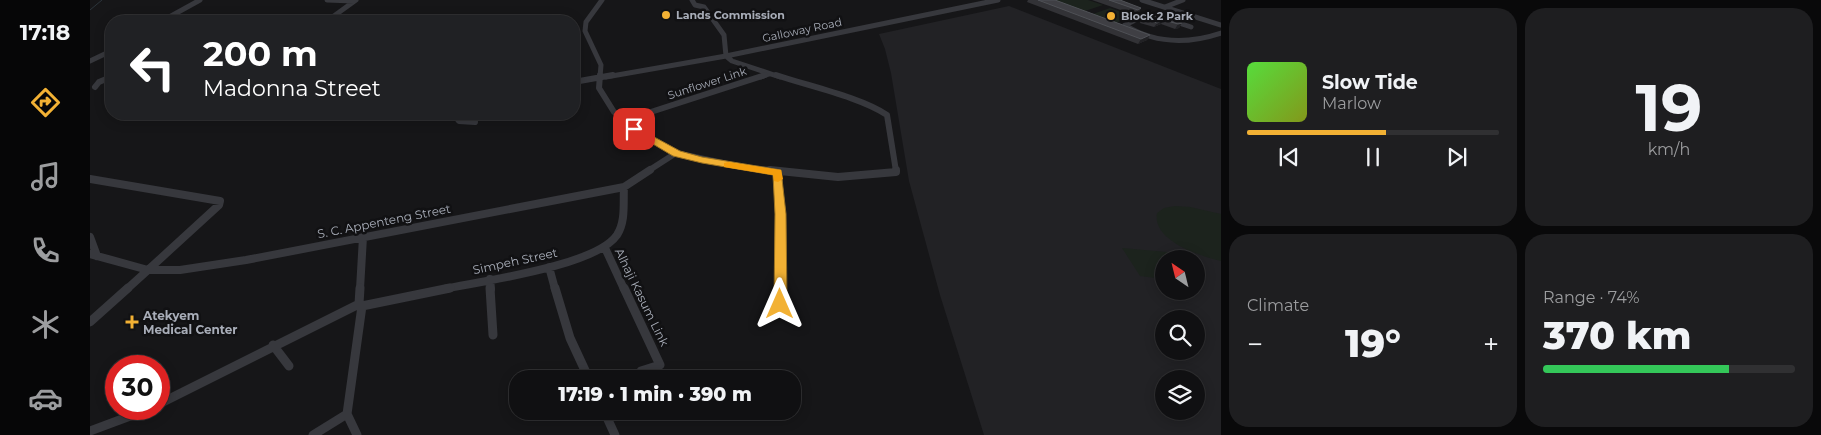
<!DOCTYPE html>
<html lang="en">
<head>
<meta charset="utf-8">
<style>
  body { margin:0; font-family:Montserrat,sans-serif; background:#1e1e20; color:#f1f3f6; height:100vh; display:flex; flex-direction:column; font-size:19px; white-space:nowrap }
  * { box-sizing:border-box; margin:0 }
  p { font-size:16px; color:#9c9d9f }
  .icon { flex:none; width:28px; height:28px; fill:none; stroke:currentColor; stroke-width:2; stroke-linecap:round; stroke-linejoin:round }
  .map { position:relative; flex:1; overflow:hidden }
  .details { display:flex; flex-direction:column; gap:8px; padding:8px; background:#09090a; width:600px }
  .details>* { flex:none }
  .banner { position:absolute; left:15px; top:15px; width:475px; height:105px; border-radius:20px; box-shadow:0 2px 12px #0003,0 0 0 1px #303032; background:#202124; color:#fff; overflow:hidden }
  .needle { width:32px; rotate:325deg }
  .tools { position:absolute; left:1065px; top:250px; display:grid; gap:10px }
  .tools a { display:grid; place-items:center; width:50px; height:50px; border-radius:50%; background:#101012; box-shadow:0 2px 12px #0003,0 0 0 1px #303032; font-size:25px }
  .speed { position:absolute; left:15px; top:355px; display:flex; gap:10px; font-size:25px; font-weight:700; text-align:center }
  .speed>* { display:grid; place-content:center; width:65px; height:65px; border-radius:50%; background:#101012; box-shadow:0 2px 12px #0003,0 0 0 1px #303032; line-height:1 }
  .speed .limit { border:8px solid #d22; background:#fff; color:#111 }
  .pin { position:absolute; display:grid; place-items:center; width:42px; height:42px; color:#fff; margin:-21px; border-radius:10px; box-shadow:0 2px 8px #0006 }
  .me { position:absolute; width:55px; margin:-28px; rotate:0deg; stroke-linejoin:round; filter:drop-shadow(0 0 4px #0008) }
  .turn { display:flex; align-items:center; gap:18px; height:105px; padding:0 15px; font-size:22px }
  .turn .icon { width:65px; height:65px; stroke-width:2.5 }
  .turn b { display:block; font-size:35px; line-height:42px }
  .big { font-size:38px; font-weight:800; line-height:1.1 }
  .details .widget { flex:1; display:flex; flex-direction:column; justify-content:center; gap:8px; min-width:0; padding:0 18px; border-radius:20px; background:#1e1e20 }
  .details .dial { align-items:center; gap:0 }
  .dial b { font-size:65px; line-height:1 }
  .song { display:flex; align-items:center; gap:15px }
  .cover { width:60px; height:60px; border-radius:8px; background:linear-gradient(135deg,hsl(110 70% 55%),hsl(70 70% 35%)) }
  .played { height:5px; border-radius:2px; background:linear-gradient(90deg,#f2b134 55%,#303032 55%) }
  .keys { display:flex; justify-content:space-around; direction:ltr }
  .heat { display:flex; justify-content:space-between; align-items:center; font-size:28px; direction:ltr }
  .charge { height:8px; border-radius:4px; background:linear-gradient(90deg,#34c759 74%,#303032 0) }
  .details .tiles { flex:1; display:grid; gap:8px; grid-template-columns:repeat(2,1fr) }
  .trip { position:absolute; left:419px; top:370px; width:292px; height:50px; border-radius:20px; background:#101012; box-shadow:0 2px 12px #0003,0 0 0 1px #303032; font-weight:800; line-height:50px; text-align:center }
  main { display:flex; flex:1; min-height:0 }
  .dock { display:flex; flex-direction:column; width:90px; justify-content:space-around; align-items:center; background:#060607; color:#9c9d9f }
  .dock .icon { width:35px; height:35px }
  .dock .current { color:#f2b134 }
  .dock b { font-size:22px; color:#f1f3f6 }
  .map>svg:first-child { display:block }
  .built { fill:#222225; fill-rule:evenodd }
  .green { fill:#1c231d }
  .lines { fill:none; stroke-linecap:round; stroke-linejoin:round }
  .stream { stroke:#2c353c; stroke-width:1 }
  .street-far3 { stroke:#37383d; stroke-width:5 }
  .street-far2 { stroke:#37383d; stroke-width:6 }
  .street-far1 { stroke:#37383d; stroke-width:8 }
  .street { stroke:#37383d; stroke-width:9 }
  .wall { fill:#323236 }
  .shaded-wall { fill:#212124 }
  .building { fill:#3f3f44; stroke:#4f5156 }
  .route { fill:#f2b134; stroke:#9d7322 }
  .slow { fill:#f59e0b }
  .poi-dot { fill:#f2b134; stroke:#111113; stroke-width:2 }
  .labels { text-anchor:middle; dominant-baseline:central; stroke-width:5; stroke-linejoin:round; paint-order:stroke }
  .far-poi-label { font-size:11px; font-weight:bold; fill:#a8adb8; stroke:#111113; text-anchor:start }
  .far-street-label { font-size:11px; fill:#a8adb8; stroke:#111113 }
  .street-label { font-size:12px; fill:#a8adb8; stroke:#111113 }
  .poi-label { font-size:12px; font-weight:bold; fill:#a8adb8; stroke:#111113; text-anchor:start }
</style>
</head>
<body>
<main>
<nav class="dock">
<b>17:18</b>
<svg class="icon current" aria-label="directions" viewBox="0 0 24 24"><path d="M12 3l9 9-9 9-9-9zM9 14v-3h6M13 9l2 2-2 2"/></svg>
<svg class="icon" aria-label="music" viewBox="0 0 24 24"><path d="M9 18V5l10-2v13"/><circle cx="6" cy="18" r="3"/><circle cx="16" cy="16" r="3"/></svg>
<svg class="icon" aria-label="phone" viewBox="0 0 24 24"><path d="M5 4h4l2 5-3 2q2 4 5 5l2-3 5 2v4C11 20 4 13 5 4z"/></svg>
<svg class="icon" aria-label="climate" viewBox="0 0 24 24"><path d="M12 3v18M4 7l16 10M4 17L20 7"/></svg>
<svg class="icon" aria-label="car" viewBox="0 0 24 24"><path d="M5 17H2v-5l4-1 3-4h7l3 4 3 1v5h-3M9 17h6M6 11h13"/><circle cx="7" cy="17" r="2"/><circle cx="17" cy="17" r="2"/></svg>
</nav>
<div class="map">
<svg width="1131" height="435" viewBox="0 0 1131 435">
  <rect width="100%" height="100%" fill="#161618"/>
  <path class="built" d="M919 6 1131 89V435H894L850 295 819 181 801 73 795 49 789 34ZM1074 259H1106V291H1074ZM1074 319H1106V351H1074ZM1074 379H1106V411H1074Z"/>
  <path class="green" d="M952 0H998L1013 5 989 13Z
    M1020 8 1043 16 1023 24 1000 15Z
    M1085 206 1100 207 1131 214V261C1110 256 1062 241 1067 213L1074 208Z
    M1032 248 1088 253 1093 259H1074V279L1050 276Z"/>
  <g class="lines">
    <path class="stream" d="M0 10 12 0"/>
    <path class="street-far3" d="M237 0 264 1
      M602 0 605 5 614 7 634 35 636 56 642 61 690 77
      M1052 0 1131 25
      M1075 7 1093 0
      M1060 13 1035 25C1065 44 1098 44 1131 33
      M72 21 110 0
      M237 21 266 0
      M1083 21 1101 27
      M0 61 21 51
      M510 77 511 65 495 31 496 22 512 0
      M516 77 636 56 908 0
      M671 77 679 74"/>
    <path class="street-far2" d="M510 75 509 88 524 112 556 137 586 153 652 167 692 171
      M686 75C718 86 770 97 797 115L806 171
      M484 82 523 75
      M5 87 9 82 21 77
      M369 114 365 116 369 121 385 122
      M533 121 675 75
      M558 171 586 153"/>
    <path class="street-far1" d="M680 170 748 177 806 172V170
      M688 172 691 215 690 289
      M0 179 130 201 129 205 58 270
      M0 237 7 256
      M515 248 534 289
      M0 254 58 270 37 289
      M459 267 465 289
      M58 270H90L156 260 534 187 560 170
      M400 279 401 289
      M270 289 273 237
      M354 289C392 281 506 266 527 235 536 221 533 203 534 187"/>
    <path class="street" d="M400 288 403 335
      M465 288 480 338 499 379
      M534 288 570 365 551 371
      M690 304V288
      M272 306 360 288
      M0 322 38 288
      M183 345 199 366
      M69 404 269 304
      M514 411 525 435
      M0 431 59 409
      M223 435 257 414
      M267 435 257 414 272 306 269 304 270 288"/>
  </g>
  <path class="wall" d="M938 0H965L1060 35 1057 40 1048 44 937 2Z
    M1002 0H1030L1051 8 1048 14 1045 15Z
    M1063 13 1092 23 1089 28 1085 29 1071 24 1064 27 1050 23 1052 18Z"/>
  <path class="shaded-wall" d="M1051 8 1048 14 1045 15 1048 10Z
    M1074 20 1071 24 1064 27 1067 23Z
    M1092 23 1089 28 1085 29 1088 24Z
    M1060 35 1057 40 1048 44 1051 39Z"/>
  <path class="building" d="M948 0H965L1060 35 1051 39Z
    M1019 0H1030L1051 8 1048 10Z
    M1063 13 1092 23 1088 24 1074 20 1067 23 1052 18Z"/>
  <path class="route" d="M544 126 590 151 612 157 691 170 696 214 697 304 695 308H686L684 304 685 214 683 175 612 163 583 156 541 131 540 129Z"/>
  <path class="slow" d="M638 162 691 170 693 179 688 182 684 181 683 175 634 167V163Z"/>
  <g class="poi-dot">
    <circle cx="576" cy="15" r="5"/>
    <circle cx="1021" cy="16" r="5"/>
    <path d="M39.5 314.5h5v5h5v5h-5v5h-5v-5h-5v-5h5z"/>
  </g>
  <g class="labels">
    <g class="far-poi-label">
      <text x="586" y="15">Lands Commission</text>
      <text x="1031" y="16">Block 2 Park</text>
    </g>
    <g class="far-street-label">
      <text transform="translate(712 30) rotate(-12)">Galloway Road</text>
      <text transform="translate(617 83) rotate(-18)">Sunflower Link</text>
    </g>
    <g class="street-label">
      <text transform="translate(294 221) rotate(-11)">S. C. Appenteng Street</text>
      <text transform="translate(425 261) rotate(-12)">Simpeh Street</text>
      <text transform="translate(552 297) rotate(64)">Alhaji Kasum Link</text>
    </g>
    <g class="poi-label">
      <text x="53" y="315">Atekyem<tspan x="53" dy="14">Medical Center</tspan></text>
    </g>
  </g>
</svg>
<div class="tools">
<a><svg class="needle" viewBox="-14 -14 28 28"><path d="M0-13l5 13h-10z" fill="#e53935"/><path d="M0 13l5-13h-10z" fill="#9c9d9f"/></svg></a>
<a><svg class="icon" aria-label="search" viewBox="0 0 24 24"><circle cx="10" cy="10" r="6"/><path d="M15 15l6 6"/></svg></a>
<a><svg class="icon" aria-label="layers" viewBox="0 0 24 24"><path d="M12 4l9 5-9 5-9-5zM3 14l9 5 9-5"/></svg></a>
</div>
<div class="speed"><div class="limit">30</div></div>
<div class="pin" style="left:544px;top:129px;background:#d93025"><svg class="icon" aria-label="arrive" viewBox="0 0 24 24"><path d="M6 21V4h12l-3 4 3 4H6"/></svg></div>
<svg class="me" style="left:690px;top:304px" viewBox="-20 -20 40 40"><path d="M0-17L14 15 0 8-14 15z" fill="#f2b134" stroke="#fff" stroke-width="4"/></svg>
<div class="trip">17:19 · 1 min · 390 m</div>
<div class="banner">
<div class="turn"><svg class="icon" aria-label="left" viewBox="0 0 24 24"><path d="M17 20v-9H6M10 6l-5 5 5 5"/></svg><div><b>200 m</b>Madonna Street</div></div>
</div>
</div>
<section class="details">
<div class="tiles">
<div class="widget">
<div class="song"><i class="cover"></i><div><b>Slow Tide</b><p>Marlow</p></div></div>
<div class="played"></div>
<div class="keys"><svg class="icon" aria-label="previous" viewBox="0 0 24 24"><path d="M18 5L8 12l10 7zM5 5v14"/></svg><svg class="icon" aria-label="pause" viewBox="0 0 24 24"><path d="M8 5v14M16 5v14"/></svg><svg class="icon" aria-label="next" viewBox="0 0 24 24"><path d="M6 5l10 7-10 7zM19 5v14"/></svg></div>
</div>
<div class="widget dial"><b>19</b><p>km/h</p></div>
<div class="widget"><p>Climate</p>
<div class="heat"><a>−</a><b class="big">19°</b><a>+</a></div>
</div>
<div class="widget"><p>Range · 74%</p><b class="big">370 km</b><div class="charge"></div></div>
</div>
</section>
</main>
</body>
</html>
